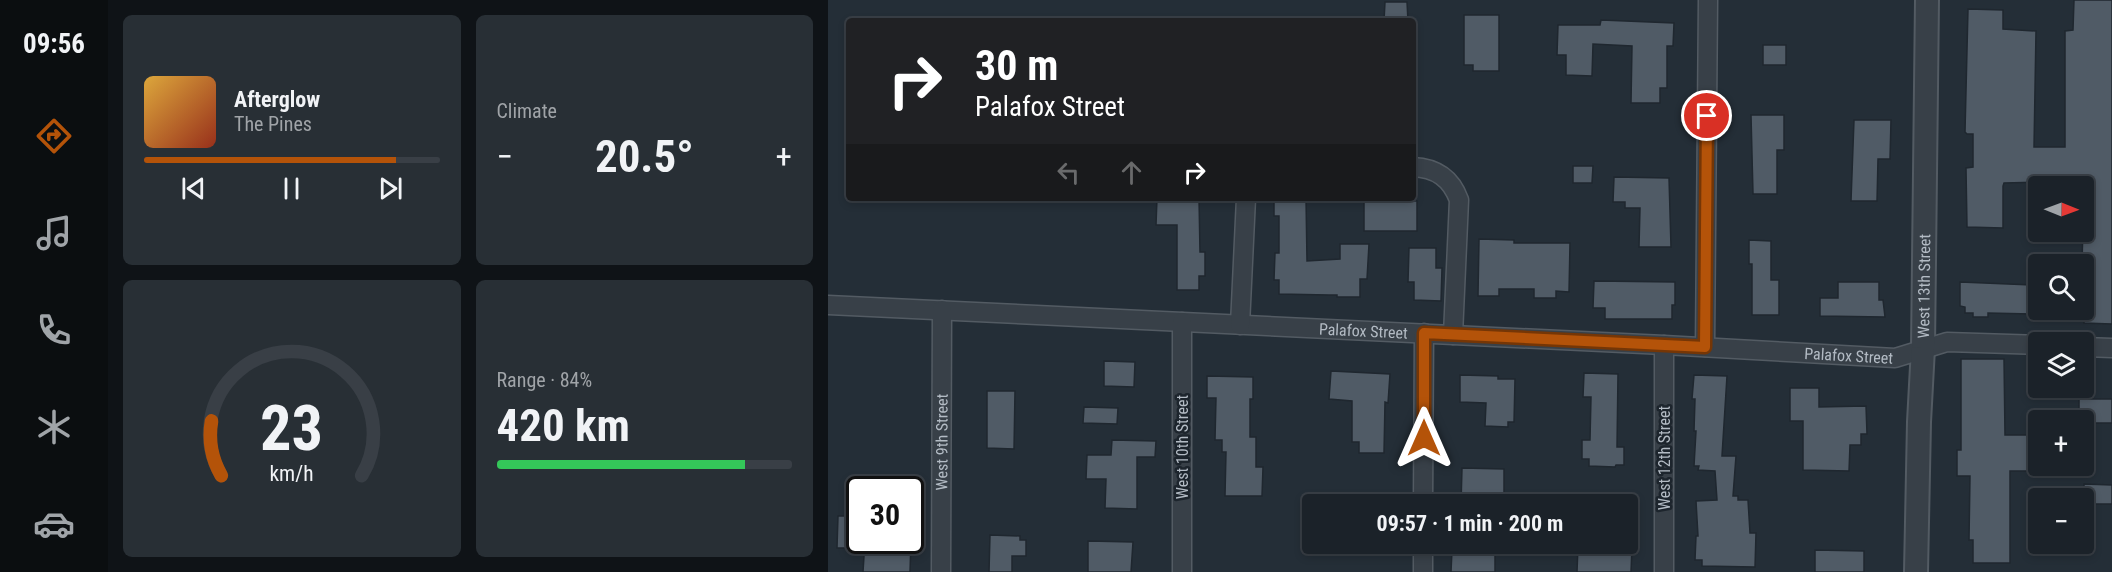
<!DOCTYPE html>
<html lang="en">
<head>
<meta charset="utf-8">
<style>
  body { margin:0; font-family:"Roboto Condensed",sans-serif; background:#282f35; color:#f1f3f6; height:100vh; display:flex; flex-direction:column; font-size:22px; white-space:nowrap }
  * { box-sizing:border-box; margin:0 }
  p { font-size:20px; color:#a0a4a8 }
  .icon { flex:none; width:33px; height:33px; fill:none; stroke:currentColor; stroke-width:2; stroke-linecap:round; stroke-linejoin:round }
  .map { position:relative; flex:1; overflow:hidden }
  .details { display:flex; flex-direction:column; gap:15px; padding:15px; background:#0f1317; width:720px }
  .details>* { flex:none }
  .banner { position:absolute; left:18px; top:18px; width:570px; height:183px; border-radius:6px; box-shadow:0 3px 9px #0003,0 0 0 2px #393f46; background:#202124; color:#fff; overflow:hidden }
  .needle { width:39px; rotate:91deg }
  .controls { position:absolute; left:1200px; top:176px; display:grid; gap:12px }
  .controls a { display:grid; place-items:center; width:66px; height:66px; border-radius:6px; background:#1b2229; box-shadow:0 3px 9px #0003,0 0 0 2px #393f46; font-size:30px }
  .speed { position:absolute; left:18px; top:476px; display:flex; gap:12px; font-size:30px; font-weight:700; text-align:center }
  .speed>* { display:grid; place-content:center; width:78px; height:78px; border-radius:50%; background:#1b2229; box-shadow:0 3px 9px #0003,0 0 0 2px #393f46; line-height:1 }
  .speed .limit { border:3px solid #111; border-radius:9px; background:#fff; color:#111 }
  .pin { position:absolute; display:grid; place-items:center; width:51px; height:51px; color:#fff; margin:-26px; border:3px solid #fff; border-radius:50%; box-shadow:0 2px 6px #0007 }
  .me { position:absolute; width:66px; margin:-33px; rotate:0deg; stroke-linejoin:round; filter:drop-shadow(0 0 4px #0008) }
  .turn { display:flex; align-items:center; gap:21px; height:126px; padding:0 30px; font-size:27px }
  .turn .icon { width:78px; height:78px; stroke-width:2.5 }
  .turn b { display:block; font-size:42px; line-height:51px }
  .lanes { display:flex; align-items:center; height:57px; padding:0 30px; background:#0003; justify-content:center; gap:30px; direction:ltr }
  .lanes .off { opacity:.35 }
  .big { font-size:45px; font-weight:700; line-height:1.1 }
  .details .card { flex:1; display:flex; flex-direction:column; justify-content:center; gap:9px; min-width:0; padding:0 21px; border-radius:9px; background:#282f35 }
  .details .dial { align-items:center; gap:0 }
  .dial svg { height:156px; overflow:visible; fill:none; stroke:#393f46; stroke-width:7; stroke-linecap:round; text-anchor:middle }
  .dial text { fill:#f1f3f6; stroke:none }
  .song { display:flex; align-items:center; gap:18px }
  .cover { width:72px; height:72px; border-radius:9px; background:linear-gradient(135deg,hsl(40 70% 55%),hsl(10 70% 35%)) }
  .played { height:6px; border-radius:3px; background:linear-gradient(90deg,#b45309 85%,#393f46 85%) }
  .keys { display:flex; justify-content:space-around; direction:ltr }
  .heat { display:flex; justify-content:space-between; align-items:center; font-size:33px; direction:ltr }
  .charge { height:9px; border-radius:4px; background:linear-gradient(90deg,#34c759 84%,#393f46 0) }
  .details .tiles { flex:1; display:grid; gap:15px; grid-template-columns:repeat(2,1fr) }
  .trip { position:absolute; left:474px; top:494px; width:336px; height:60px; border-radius:6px; background:#1b2229; box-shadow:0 3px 9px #0003,0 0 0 2px #393f46; font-weight:700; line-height:60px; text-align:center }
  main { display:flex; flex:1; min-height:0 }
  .tabs { display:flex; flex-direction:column; width:108px; justify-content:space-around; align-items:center; background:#0b0e10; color:#a0a4a8 }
  .tabs .icon { width:42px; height:42px }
  .tabs .current { color:#b45309 }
  .tabs b { font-size:27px; color:#f1f3f6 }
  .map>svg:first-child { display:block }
  .building { fill:#505b66; stroke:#1f272f; stroke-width:1.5 }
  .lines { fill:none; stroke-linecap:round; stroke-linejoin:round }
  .minor-casing { stroke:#535b63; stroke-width:21 }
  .tertiary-casing { stroke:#535b63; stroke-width:26 }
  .minor { stroke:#384048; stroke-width:18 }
  .tertiary { stroke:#384048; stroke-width:22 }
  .route-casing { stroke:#753606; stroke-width:15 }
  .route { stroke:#b45309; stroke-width:10 }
  .labels { text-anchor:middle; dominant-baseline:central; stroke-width:5; stroke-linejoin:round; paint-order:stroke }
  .street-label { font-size:16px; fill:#b3bbc4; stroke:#1d252d }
</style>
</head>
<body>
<main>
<nav class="tabs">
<b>09:56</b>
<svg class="icon current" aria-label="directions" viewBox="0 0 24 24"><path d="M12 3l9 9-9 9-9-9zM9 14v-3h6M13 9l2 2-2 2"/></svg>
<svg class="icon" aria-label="music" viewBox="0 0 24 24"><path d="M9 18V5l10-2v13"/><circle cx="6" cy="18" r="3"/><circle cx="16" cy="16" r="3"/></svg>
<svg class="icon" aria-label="phone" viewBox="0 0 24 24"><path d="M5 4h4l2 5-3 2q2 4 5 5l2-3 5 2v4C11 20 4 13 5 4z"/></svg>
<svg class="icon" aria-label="climate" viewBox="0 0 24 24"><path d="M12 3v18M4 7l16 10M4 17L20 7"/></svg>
<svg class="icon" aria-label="car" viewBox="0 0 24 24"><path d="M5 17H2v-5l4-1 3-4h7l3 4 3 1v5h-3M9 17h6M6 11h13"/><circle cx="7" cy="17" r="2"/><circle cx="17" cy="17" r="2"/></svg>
</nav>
<section class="details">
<div class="tiles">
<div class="card">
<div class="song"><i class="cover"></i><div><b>Afterglow</b><p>The Pines</p></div></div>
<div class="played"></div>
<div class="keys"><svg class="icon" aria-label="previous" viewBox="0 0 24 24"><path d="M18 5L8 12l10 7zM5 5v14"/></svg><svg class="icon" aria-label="pause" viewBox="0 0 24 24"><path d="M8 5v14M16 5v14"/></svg><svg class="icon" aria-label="next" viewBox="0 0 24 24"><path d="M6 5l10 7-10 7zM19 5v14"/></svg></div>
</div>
<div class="card"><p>Climate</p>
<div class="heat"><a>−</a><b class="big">20.5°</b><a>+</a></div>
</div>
<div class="card dial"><svg viewBox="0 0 100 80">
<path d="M14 69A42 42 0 1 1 86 69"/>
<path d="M14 69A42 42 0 0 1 9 41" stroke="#b45309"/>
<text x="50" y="56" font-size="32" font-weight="700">23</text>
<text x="50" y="72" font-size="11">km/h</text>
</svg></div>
<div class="card"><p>Range · 84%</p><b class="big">420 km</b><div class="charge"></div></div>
</div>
</section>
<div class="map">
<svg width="1284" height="572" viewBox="0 0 1284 572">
  <rect width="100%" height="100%" fill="#242e37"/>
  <path class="building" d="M1246 0H1284V324L1256 323V264H1254L1256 186 1253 184H1245V181L1176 183 1175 186V228L1139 227 1138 168 1145 167V134H1139L1137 132 1140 9 1175 10V29L1208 31 1206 147H1237V31L1245 30Z
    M557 2H579L580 21H556Z
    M636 15H671V71H645V65H636Z
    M773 20 846 23 845 46H839V88H832V103H803L804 46 765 44 764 76 738 75V55H729L730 25H772Z
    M935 45H958V65H935Z
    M923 115H956V150H949V194H925Z
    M1026 120H1063L1062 159H1050L1049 201H1023Z
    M745 166H765L764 183H745Z
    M786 177 841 178 843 247H811L812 208H797V202H785Z
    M329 198H371L372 252H377V276H371V290H349V225H328Z
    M446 198H478L479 261 512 259V244H541L539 279H532V297H509V295H501L451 294V280H446L447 253H451V216H446Z
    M536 199 589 201V231H536Z
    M651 239 686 240V243H742L741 292 728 291V298H706V289H671V296H650Z
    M921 240 943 241V280H951V315H924V264H921Z
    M581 248H608V268H614L613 301 586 300V282H580Z
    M766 281 847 282V305H844V319H777V308H765Z
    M1010 282H1051V300H1055L1057 317 992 316V298H1010Z
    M1132 282 1204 285V314L1160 313V317H1145V313H1137V307L1132 306Z
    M1133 359H1176L1177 435H1202L1201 471H1182V563H1145V540H1141L1142 476H1129V450H1133Z
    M276 361 307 362 306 387 276 386Z
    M503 371 562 374 560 403 557 402 556 453H531V442H524V401L501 399Z
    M756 373 790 374 789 447H796V465H788L787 467 761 466V459H754V440H762L763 397H755Z
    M632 375 670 376V379H687L686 422H680V427L657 426 658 403 632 402Z
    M866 375 899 376 894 456H908L905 496H910V500H920L922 533H928L927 567 874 566V560H867L868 536H870L868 501 889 500 887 471 870 470 871 466H866L868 431H866L867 399H864Z
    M379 376 425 377V399H422V437H428V467H435L434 496H397L398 452H394V440H387L388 398H379Z
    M962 388H991V407L1038 406 1039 434H1033V445H1022L1021 471 975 470V421H962Z
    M159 391H187L186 449 159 448Z
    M1251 399H1284V423H1256V420H1251Z
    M256 407 290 408 289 424 255 423Z
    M284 440 328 441 327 457H309V509L277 508 278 479H258L259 455H283Z
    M634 468 676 469V504H633Z
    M1256 484 1284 485V504H1256Z
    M10 516H32V548H9Z
    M162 535 192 536V540H198V556H184V572H161Z
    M37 540H83L82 572H35Z
    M260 541 305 542 303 572H260Z
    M642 543H667V572H623L624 550H641Z
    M750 546 804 547 803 572H749Z
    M987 550 1036 551V572H987Z"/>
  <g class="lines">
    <g class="minor-casing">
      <g id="minor">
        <path d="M585 167C608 168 623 178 631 200L625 335"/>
        <path id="s1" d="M0 305 836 345 1067 358 1119 342 1210 345"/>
        <path d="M412 325 418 198"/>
        <path d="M836 345V572"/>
        <path d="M877 347 880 0"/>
        <path d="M1256 347 1284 348"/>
        <path d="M595 504 596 333"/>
        <path id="s2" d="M113 572 114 310"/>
        <path d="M354 572V322"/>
        <path d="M595 572V543"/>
      </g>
    </g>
    <g class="tertiary-casing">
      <g id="tertiary">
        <path id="s3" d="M1088 572 1091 422 1095 348 1099 0"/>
      </g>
    </g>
    <use href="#minor" class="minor"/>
    <use href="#tertiary" class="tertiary"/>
  </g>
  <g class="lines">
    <g class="route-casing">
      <path id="route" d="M596 438V333L877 347 879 116"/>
    </g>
    <use href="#route" class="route"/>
  </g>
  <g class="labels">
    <g class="street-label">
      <text stroke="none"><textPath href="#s3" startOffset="286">West 13th Street</textPath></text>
      <text stroke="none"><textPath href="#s1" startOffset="536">Palafox Street</textPath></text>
      <text stroke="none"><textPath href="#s1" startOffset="1022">Palafox Street</textPath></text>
      <text stroke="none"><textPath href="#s2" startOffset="130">West 9th Street</textPath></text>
      <text transform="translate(354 447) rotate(-90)">West 10th Street</text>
      <text transform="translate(836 458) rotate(-90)">West 12th Street</text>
    </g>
  </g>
</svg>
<div class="controls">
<a><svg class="needle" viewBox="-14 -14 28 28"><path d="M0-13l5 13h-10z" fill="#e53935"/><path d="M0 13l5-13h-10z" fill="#a0a4a8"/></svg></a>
<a><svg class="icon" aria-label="search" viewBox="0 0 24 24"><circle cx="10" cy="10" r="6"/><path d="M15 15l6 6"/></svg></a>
<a><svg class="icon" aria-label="layers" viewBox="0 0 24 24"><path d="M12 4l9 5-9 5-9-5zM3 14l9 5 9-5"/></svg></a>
<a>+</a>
<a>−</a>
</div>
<div class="speed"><div class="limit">30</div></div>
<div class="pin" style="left:879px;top:116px;background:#d93025"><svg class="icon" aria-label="arrive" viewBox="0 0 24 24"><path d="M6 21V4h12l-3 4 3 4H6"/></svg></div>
<svg class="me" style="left:596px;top:438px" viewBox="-20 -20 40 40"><path d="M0-17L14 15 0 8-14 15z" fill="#b45309" stroke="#fff" stroke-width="4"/></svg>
<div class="trip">09:57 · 1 min · 200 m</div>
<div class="banner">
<div class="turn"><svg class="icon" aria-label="right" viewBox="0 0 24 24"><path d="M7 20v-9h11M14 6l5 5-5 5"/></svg><div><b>30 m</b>Palafox Street</div></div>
<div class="lanes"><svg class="icon off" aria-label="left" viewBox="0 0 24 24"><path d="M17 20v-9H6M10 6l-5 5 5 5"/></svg><svg class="icon off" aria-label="ahead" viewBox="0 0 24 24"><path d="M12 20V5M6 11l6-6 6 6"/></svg><svg class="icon" aria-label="right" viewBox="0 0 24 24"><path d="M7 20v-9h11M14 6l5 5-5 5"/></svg></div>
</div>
</div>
</main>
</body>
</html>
